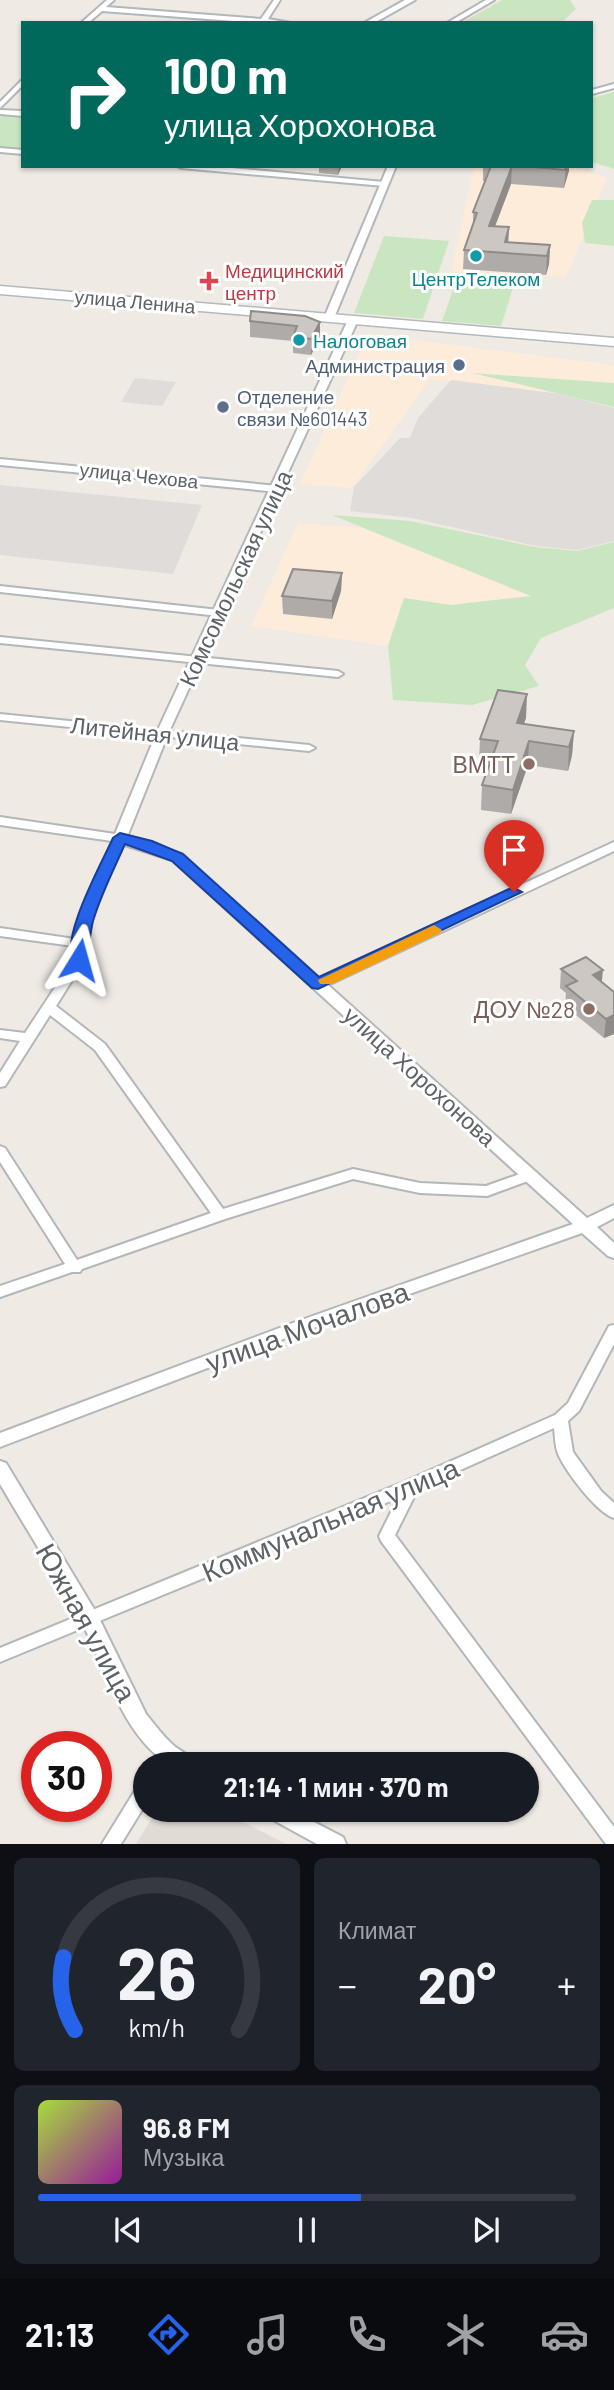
<!DOCTYPE html>
<html lang="ru">
<head>
<meta charset="utf-8">
<style>
  body { margin:0; font-family:Barlow,sans-serif; background:#20242c; color:#f1f3f6; height:100vh; display:flex; flex-direction:column; font-size:26px; white-space:nowrap }
  * { box-sizing:border-box; margin:0 }
  p { font-size:23px; color:#9ea1a6 }
  .icon { flex:none; width:38px; height:38px; fill:none; stroke:currentColor; stroke-width:2; stroke-linecap:round; stroke-linejoin:round }
  .map { position:relative; height:1844px; overflow:hidden }
  .panel { display:flex; flex-direction:column; gap:14px; padding:14px; background:#0d0f14; flex:1 }
  .panel>* { flex:none }
  .banner { position:absolute; left:21px; top:21px; width:572px; height:147px; border-radius:0px; box-shadow:0 2px 5px #0004; background:#00695c; color:#fff; overflow:hidden }
  .speed { position:absolute; left:21px; top:1731px; display:flex; gap:14px; font-size:35px; font-weight:700; text-align:center }
  .speed>* { display:grid; place-content:center; width:91px; height:91px; border-radius:50%; background:#171b24; box-shadow:0 2px 5px #0004; line-height:1 }
  .speed .limit { border:10px solid #d22; background:#fff; color:#111 }
  .pin { position:absolute; display:grid; place-items:center; width:60px; height:60px; color:#fff; margin:-72px -30px; border-radius:50% 50% 50% 0; rotate:-45deg; box-shadow:0 0 7px #0007 }
  .pin .icon { rotate:45deg }
  .me { position:absolute; width:77px; margin:-38px; rotate:8deg; stroke-linejoin:round; filter:drop-shadow(0 0 5px #0008) }
  .turn { display:flex; align-items:center; gap:24px; height:147px; padding:0 28px; font-size:32px }
  .turn .icon { width:91px; height:91px; stroke-width:2.5 }
  .turn b { display:block; font-size:49px; line-height:60px }
  .big { font-size:52px; font-weight:700; line-height:1.1 }
  .panel .widget { flex:1; display:flex; flex-direction:column; justify-content:center; gap:10px; min-width:0; padding:0 24px; border-radius:10px; background:#20242c }
  .panel .dial { align-items:center; gap:0 }
  .dial svg { height:182px; overflow:visible; fill:none; stroke:#363941; stroke-width:7; stroke-linecap:round; text-anchor:middle }
  .dial text { fill:#f1f3f6; stroke:none }
  .song { display:flex; align-items:center; gap:21px }
  .cover { width:84px; height:84px; border-radius:10px; background:linear-gradient(135deg,hsl(80 70% 55%),hsl(300 70% 35%)) }
  .played { height:7px; border-radius:4px; background:linear-gradient(90deg,#2563eb 60%,#363941 60%) }
  .keys { display:flex; justify-content:space-around; direction:ltr }
  .heat { display:flex; justify-content:space-between; align-items:center; font-size:38px; direction:ltr }
  .panel .tiles { flex:1; display:grid; gap:14px; grid-template-columns:1fr 1fr }
  .widget:last-child { grid-column:span 2 }
  .trip { position:absolute; left:133px; top:1752px; width:406px; height:70px; border-radius:35px; background:#171b24; box-shadow:0 2px 5px #0004; font-weight:700; line-height:70px; text-align:center }
  .menu { display:flex; height:112px; justify-content:space-around; align-items:center; background:#090b0e; color:#9ea1a6 }
  .menu .icon { width:49px; height:49px }
  .menu .on { color:#2563eb }
  .menu b { font-size:32px; color:#f1f3f6 }
  .map>svg:first-child { display:block }
  .commercial { fill:#feecda }
  .industrial { fill:#e0dcd9 }
  .education { fill:#e1dbd5 }
  .green { fill:#cae6c1 }
  .lines { fill:none; stroke-linecap:round; stroke-linejoin:round }
  .minor-casing { stroke:#b2b7b9; stroke-width:4 }
  .tertiary-casing { stroke:#b2b7b9; stroke-width:4 }
  .secondary-casing { stroke:#b3b9bc; stroke-width:3 }
  .minor { fill:#fff; fill-rule:evenodd }
  .tertiary { fill:#fff; fill-rule:evenodd }
  .secondary { fill:#fff; fill-rule:evenodd }
  .wall { fill:#afaba8 }
  .shaded-wall { fill:#8f8b88 }
  .building { fill:#ccc7c3; stroke:#8f8b88; stroke-width:2 }
  .route { fill:#2563eb; stroke:#184099; stroke-width:2 }
  .slow { fill:#f59e0b }
  .culture-dot { fill:#0f9aa8; stroke:#fff; stroke-width:2.5 }
  .health-dot { fill:#e0444e; stroke:#fff; stroke-width:2.5 }
  .service-dot { fill:#5c6f8a; stroke:#fff; stroke-width:2.5 }
  .education-dot { fill:#8d6e63; stroke:#fff; stroke-width:2.5 }
  .labels { text-anchor:middle; dominant-baseline:central; stroke-width:6; stroke-linejoin:round; paint-order:stroke }
  .far-health-label { font-size:19px; fill:#be3a42; stroke:#fff; text-anchor:start }
  .far-culture-label { font-size:19px; fill:#0d838f; stroke:#fff }
  .far-street-label { font-size:19px; fill:#5c6265; stroke:#fff }
  .far-service-label { font-size:19px; fill:#4e5e75; stroke:#fff; text-anchor:end }
  .street-label { font-size:23px; fill:#5c6265; stroke:#fff }
  .education-label { font-size:23px; fill:#785e54; stroke:#fff; text-anchor:end }
  .near-street-label { font-size:28px; fill:#5c6265; stroke:#fff }
</style>
</head>
<body>
<div class="map">
<svg width="614" height="1844" viewBox="0 0 614 1844">
  <rect width="100%" height="100%" fill="#efeae4"/>
  <path class="commercial" d="M474 166H571L607 178 566 277 451 272Z
    M368 334 614 365V399L430 379 352 488 300 484Z
    M298 523 362 528 533 597 451 605 404 598 388 646 251 626Z"/>
  <path class="industrial" d="M135 378 176 382 162 406 121 402Z
    M451 380 560 394 614 408V541L577 550 536 546 412 518 350 511 354 487 400 438H410L418 418Z
    M0 485 202 505 173 574 0 555Z"/>
  <path class="education" d="M157 1810H219L286 1844H136Z"/>
  <path class="green" d="M502 0H570L576 9 561 23H461Z
    M614 92V169L592 162V98Z
    M3 114 23 116V149L0 147V118Z
    M592 200H614V246L585 243 582 223Z
    M384 236 449 241 423 319 354 313Z
    M459 273 516 278 501 326 442 321Z
    M472 373 614 383V407Z
    M332 515 410 521 535 547 577 551 614 542V608L541 638 525 665 539 686 472 705 393 700 388 646 404 598 451 605 531 596Z"/>
  <g class="lines">
    <g class="minor-casing">
      <path id="minor" d="M107 0H114L106 7 261 19 274 0H280L268 19 291 23H258L102 11 88 23H81Z
        M486 0H494L455 23H447Z
        M23 79V85L0 108V102Z
        M614 84V88L592 94V90Z
        M0 148 23 150V154L0 152Z
        M177 166H210L384 182 388 184 384 186 181 168Z
        M0 459 278 486 283 489 278 492 0 465Z
        M0 586 219 610 224 613 219 616 0 592Z
        M0 637 338 671 343 674 338 677 0 643Z
        M0 714 309 745 315 748 309 751 0 720Z
        M120 834 126 838 93 913 86 944 85 960 56 1006 105 1044 223 1209 353 1169 420 1183 486 1186 531 1170 536 1172 538 1175 536 1178 487 1196 420 1193 353 1179 225 1219 82 1269 80 1272H72L0 1297V1286L65 1264 0 1162V1146L5 1148 77 1260 211 1213 95 1050 50 1015 5 1086 0 1087V1073L20 1041 0 1038V1030L25 1033 73 960V946L0 936V928L75 939C81 903 99 871 114 838Z
        M614 1325V1344L579 1411 568 1421 573 1452 601 1491 614 1503V1518C597 1513 567 1473 559 1456 555 1448 555 1437 554 1428L418 1489 395 1535 614 1827V1844H606L381 1541 379 1536 398 1498 0 1662V1648L406 1481 555 1415 568 1403 609 1326Z
        M145 1782V1805L121 1844H102L139 1784Z"/>
    </g>
    <g class="tertiary-casing">
      <path id="tertiary" d="M405 0H415L374 23H364Z
        M0 110 23 111V116L0 114Z
        M388 166H396L334 318 326 320 324 318Z
        M353 317 358 320 168 734 127 837 182 854 319 978 614 842V851L328 985 587 1218 614 1205V1218L597 1227 614 1243V1258L608 1256 582 1233 302 1332 0 1447V1433L290 1324 573 1224 172 860 112 841 0 825V817L115 834 156 734 348 320Z
        M0 1461 6 1463 97 1614 146 1714C155 1725 163 1736 173 1745 181 1752 190 1754 195 1764H168C121 1733 107 1670 82 1623 56 1576 27 1530 0 1484Z
        M263 1810H291L343 1837 346 1844H317L266 1816Z"/>
    </g>
    <g class="secondary-casing">
      <path id="secondary" d="M0 286 614 338V346L0 294Z"/>
    </g>
    <use href="#minor" class="minor"/>
    <use href="#tertiary" class="tertiary"/>
    <use href="#secondary" class="secondary"/>
  </g>
  <path class="wall" d="M319 166H342L338 175 319 173Z
    M483 166H569L564 188 511 184 495 226 509 227 508 242 550 245 549 264 546 275 463 269 464 250 473 223V212L485 181H483Z
    M305 316 320 338 311 355 293 353V341L250 337V321Z
    M342 573 341 591 332 619 283 614 282 596Z
    M526 718 523 724 574 731 572 755 568 771 528 765 511 814 481 810 482 785 490 764 479 762 480 739Z
    M561 969 602 982 614 992V1034L604 1038 565 1006 566 993 560 988Z"/>
  <path class="shaded-wall" d="M339 166H342L338 175Z
    M512 166 511 184 488 245 489 226Z
    M566 166H569V171L564 188Z
    M509 227 508 246 505 242Z
    M550 245 549 264 546 275 547 256Z
    M320 322V338L311 355V339Z
    M342 573 341 591 332 619V601Z
    M527 694 526 718 516 747 517 723Z
    M574 731 572 755 568 771 569 747Z
    M529 741 528 765 511 814 513 790Z
    M603 970 601 990 593 975Z
    M614 1015V1034L604 1038 606 1019Z"/>
  <path class="building" d="M491 166H512L489 226 509 227 505 242 550 245 547 256 464 250 477 213 473 212Z
    M523 166H566L565 170Z
    M251 311 305 316 320 322 311 339 293 337 297 326 250 321Z
    M293 569 342 573 332 601 282 596Z
    M498 690 527 694 517 723 574 731 569 747 529 741 513 790 482 785 498 741 480 739Z
    M586 957 603 970 593 975 614 992V1015L606 1019 566 986 577 981 561 969Z"/>
  <path class="route" d="M120 833 152 841 183 854 319 977 509 889 514 888 522 892 318 989 312 988 172 861 125 844C114 869 101 894 93 921 90 933 88 956 85 964H73C60 937 101 865 113 838Z"/>
  <path class="slow" d="M434 925 442 930 440 933 332 984H320L318 980Z"/>
  <g class="culture-dot">
    <circle cx="476" cy="256" r="7"/>
    <circle cx="299" cy="340" r="7"/>
  </g>
  <path class="health-dot" d="M205.5 270.5h7v7h7v7h-7v7h-7v-7h-7v-7h7z"/>
  <g class="service-dot">
    <circle cx="459" cy="365" r="7"/>
    <circle cx="223" cy="407" r="7"/>
  </g>
  <g class="education-dot">
    <circle cx="529" cy="764" r="7"/>
    <circle cx="589" cy="1009" r="7"/>
  </g>
  <g class="labels">
    <g class="far-health-label">
      <text x="225" y="270">Медицинский<tspan x="225" dy="22">центр</tspan></text>
    </g>
    <g class="far-culture-label">
      <text x="476" y="278">ЦентрТелеком</text>
      <text x="313" y="340" text-anchor="start">Налоговая</text>
    </g>
    <g class="far-street-label">
      <text transform="translate(135 301) rotate(5)">улица Ленина</text>
      <text transform="translate(139 475) rotate(6)">улица Чехова</text>
    </g>
    <g class="far-service-label">
      <text x="445" y="365">Администрация</text>
      <text x="237" y="396" text-anchor="start">Отделение<tspan x="237" dy="22">связи №601443</tspan></text>
    </g>
    <g class="street-label">
      <text transform="translate(235 578) rotate(-65)">Комсомольская улица</text>
      <text transform="translate(155 733) rotate(6)">Литейная улица</text>
      <text transform="translate(420 1076) rotate(42)">улица Хорохонова</text>
    </g>
    <g class="education-label">
      <text x="515" y="764">ВМТТ</text>
      <text x="575" y="1009">ДОУ №28</text>
    </g>
    <g class="near-street-label">
      <text transform="translate(307 1326) rotate(-20)">улица Мочалова</text>
      <text transform="translate(330 1519) rotate(-23)">Коммунальная улица</text>
      <text transform="translate(87 1622) rotate(61)">Южная улица</text>
    </g>
  </g>
</svg>
<div class="speed"><div class="limit">30</div></div>
<div class="pin" style="left:514px;top:892px;background:#d93025"><svg class="icon" aria-label="arrive" viewBox="0 0 24 24"><path d="M6 21V4h12l-3 4 3 4H6"/></svg></div>
<svg class="me" style="left:79px;top:960px" viewBox="-20 -20 40 40"><path d="M0-17L14 15 0 8-14 15z" fill="#2563eb" stroke="#fff" stroke-width="4"/></svg>
<div class="trip">21:14 · 1 мин · 370 m</div>
<div class="banner">
<div class="turn"><svg class="icon" aria-label="right" viewBox="0 0 24 24"><path d="M7 20v-9h11M14 6l5 5-5 5"/></svg><div><b>100 m</b>улица Хорохонова</div></div>
</div>
</div>
<section class="panel">
<div class="tiles">
<div class="widget dial"><svg viewBox="0 0 100 80">
<path d="M14 69A42 42 0 1 1 86 69"/>
<path d="M14 69A42 42 0 0 1 9 37" stroke="#2563eb"/>
<text x="50" y="56" font-size="32" font-weight="700">26</text>
<text x="50" y="72" font-size="11">km/h</text>
</svg></div>
<div class="widget"><p>Климат</p>
<div class="heat"><a>−</a><b class="big">20°</b><a>+</a></div>
</div>
<div class="widget">
<div class="song"><i class="cover"></i><div><b>96.8 FM</b><p>Музыка</p></div></div>
<div class="played"></div>
<div class="keys"><svg class="icon" aria-label="previous" viewBox="0 0 24 24"><path d="M18 5L8 12l10 7zM5 5v14"/></svg><svg class="icon" aria-label="pause" viewBox="0 0 24 24"><path d="M8 5v14M16 5v14"/></svg><svg class="icon" aria-label="next" viewBox="0 0 24 24"><path d="M6 5l10 7-10 7zM19 5v14"/></svg></div>
</div>
</div>
</section>
<nav class="menu">
<b>21:13</b>
<svg class="icon on" aria-label="directions" viewBox="0 0 24 24"><path d="M12 3l9 9-9 9-9-9zM9 14v-3h6M13 9l2 2-2 2"/></svg>
<svg class="icon" aria-label="music" viewBox="0 0 24 24"><path d="M9 18V5l10-2v13"/><circle cx="6" cy="18" r="3"/><circle cx="16" cy="16" r="3"/></svg>
<svg class="icon" aria-label="phone" viewBox="0 0 24 24"><path d="M5 4h4l2 5-3 2q2 4 5 5l2-3 5 2v4C11 20 4 13 5 4z"/></svg>
<svg class="icon" aria-label="climate" viewBox="0 0 24 24"><path d="M12 3v18M4 7l16 10M4 17L20 7"/></svg>
<svg class="icon" aria-label="car" viewBox="0 0 24 24"><path d="M5 17H2v-5l4-1 3-4h7l3 4 3 1v5h-3M9 17h6M6 11h13"/><circle cx="7" cy="17" r="2"/><circle cx="17" cy="17" r="2"/></svg>
</nav>
</body>
</html>
